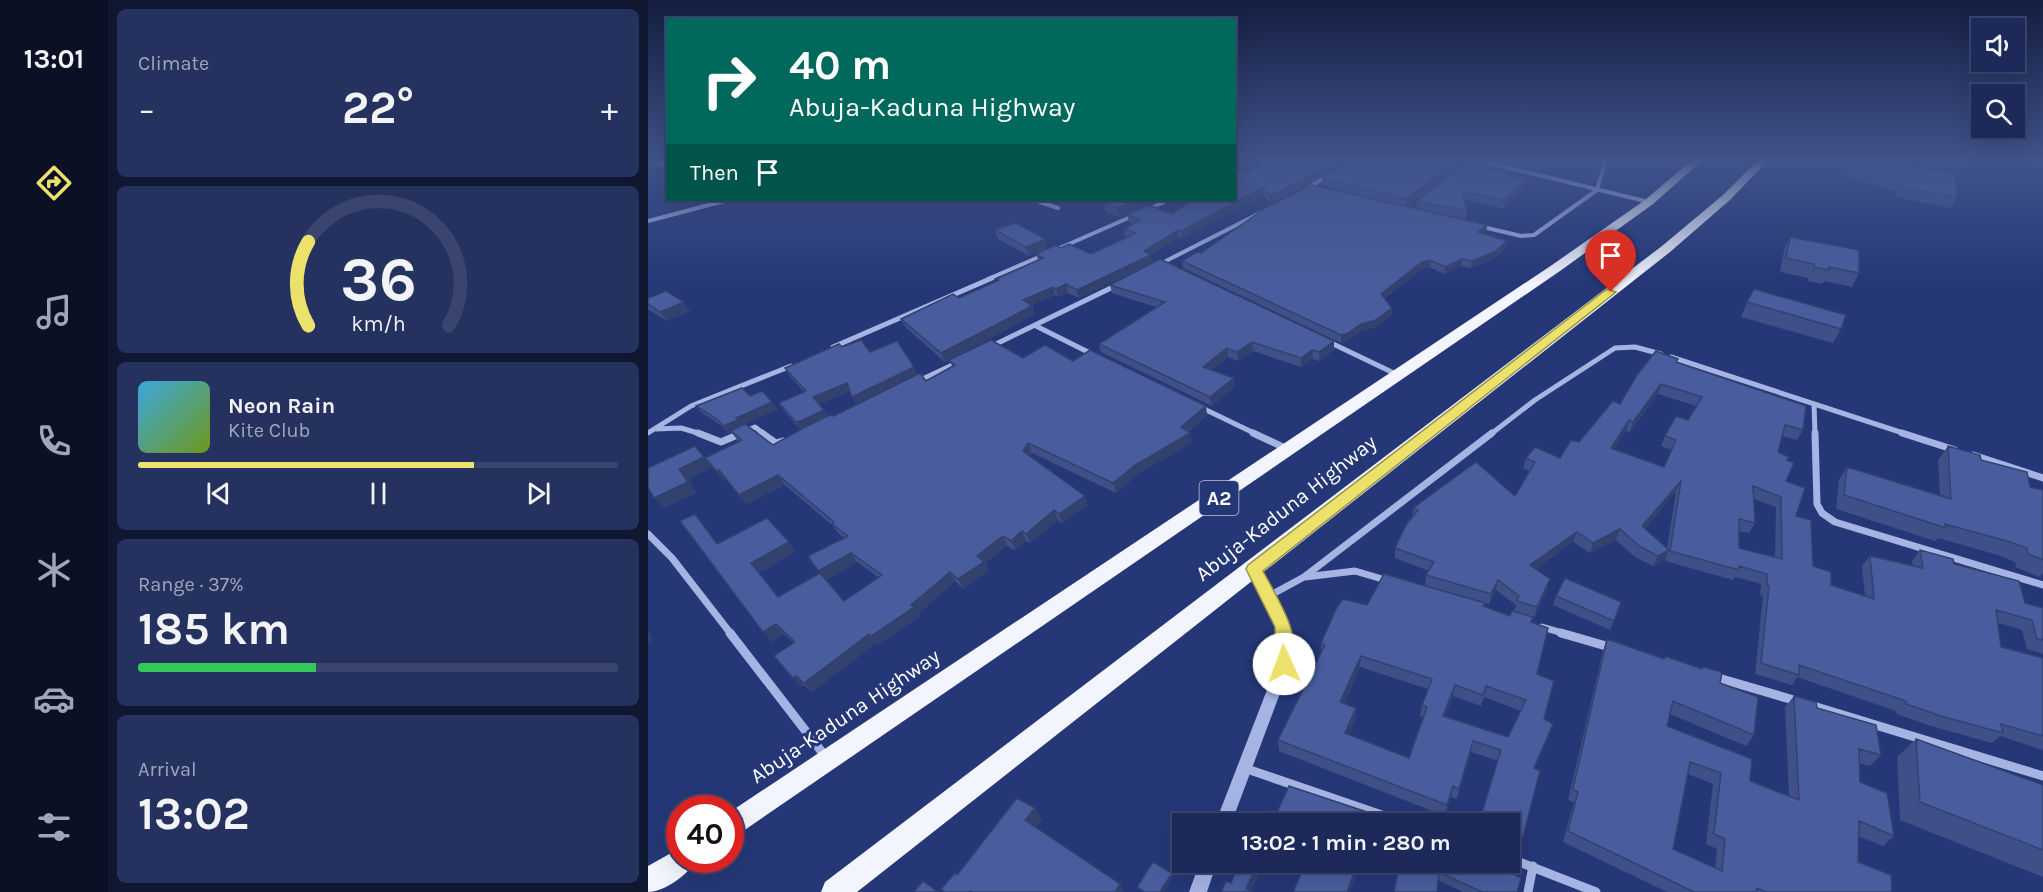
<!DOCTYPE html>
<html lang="en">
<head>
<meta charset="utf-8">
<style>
  body { margin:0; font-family:Karla,sans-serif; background:#25315f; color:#f1f3f6; height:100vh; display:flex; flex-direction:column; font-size:22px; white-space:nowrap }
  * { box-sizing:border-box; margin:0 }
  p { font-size:20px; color:#a0a6ba }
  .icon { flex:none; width:33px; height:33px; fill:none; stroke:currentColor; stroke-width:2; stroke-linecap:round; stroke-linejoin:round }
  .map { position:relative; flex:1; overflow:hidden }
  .sheet { display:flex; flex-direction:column; gap:9px; padding:9px; background:#0f1731; width:540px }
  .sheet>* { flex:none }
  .hud { position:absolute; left:18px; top:18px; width:570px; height:183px; border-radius:0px; box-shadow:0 6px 24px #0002,0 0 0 2px #3a456f; background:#00695c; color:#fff; overflow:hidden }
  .tools { position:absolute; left:1323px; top:18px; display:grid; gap:12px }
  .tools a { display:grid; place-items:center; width:54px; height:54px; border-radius:0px; background:#1c2959; box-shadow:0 6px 24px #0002,0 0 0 2px #3a456f; font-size:30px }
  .speed { position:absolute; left:18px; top:795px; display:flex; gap:12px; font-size:30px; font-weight:700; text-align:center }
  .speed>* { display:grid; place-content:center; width:78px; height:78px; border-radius:50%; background:#1c2959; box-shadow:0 6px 24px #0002,0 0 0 2px #3a456f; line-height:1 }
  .speed .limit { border:9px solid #d22; background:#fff; color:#111 }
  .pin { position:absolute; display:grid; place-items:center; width:51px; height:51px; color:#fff; margin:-62px -26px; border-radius:50% 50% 50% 0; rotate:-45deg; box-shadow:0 0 6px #0007 }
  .pin .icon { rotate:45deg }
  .me { position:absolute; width:66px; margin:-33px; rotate:358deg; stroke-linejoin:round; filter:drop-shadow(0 0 4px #0008) }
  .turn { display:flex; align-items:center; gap:21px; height:126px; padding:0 24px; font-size:27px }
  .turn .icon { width:78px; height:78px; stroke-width:2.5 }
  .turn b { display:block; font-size:42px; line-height:51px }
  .then { display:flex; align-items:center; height:57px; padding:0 24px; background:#0003; gap:12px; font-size:22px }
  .big { font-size:45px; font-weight:700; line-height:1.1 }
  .sheet .tile { flex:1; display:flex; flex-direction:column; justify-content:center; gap:9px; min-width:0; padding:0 21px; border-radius:9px; background:#25315f }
  .sheet .dial { align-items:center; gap:0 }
  .dial svg { height:156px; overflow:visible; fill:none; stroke:#3a456f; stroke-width:7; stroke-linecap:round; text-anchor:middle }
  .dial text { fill:#f1f3f6; stroke:none }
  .song { display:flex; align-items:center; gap:18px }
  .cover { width:72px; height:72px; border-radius:9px; background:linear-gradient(135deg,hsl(200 70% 55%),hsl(80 70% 35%)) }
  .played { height:6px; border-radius:3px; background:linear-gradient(90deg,#ece26b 70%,#3a456f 70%) }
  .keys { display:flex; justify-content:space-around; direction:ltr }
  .heat { display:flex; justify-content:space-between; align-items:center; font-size:33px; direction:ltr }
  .charge { height:9px; border-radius:4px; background:linear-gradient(90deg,#34c759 37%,#3a456f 0) }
  .trip { position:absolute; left:524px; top:813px; width:348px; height:60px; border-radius:0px; background:#1c2959; box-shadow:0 6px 24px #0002,0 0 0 2px #3a456f; font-weight:700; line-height:60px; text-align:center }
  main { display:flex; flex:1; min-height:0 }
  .dock { display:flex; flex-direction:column; width:108px; justify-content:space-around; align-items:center; background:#0b1024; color:#a0a6ba }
  .dock .icon { width:42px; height:42px }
  .dock .selected { color:#ece26b }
  .dock b { font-size:27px; color:#f1f3f6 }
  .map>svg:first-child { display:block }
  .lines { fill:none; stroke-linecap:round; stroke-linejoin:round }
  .minor-far3 { stroke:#a6b4e3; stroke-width:4 }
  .minor-far2 { stroke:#a6b4e3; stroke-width:5 }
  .minor-far1 { stroke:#a6b4e3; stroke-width:7 }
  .minor { stroke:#a6b4e3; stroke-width:9 }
  .tertiary { fill:#a6b4e3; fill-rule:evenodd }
  .trunk { fill:#f2f4fe; fill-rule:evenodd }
  .wall { fill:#3f5088; fill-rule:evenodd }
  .shaded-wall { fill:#33416f }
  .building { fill:#495d9e; stroke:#33416f; stroke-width:1.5; fill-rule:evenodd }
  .route { fill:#ece26b; stroke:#999346; stroke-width:1.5 }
  .labels { text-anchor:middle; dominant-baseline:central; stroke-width:6; stroke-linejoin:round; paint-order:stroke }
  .shield { fill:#253777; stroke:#bec3d6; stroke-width:1.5 }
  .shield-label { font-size:20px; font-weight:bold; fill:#fff }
  .street-label { font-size:21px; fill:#fff; stroke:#253777 }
</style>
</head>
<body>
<main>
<nav class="dock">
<b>13:01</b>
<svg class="icon selected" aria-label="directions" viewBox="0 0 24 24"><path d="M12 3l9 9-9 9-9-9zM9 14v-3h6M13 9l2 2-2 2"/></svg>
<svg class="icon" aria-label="music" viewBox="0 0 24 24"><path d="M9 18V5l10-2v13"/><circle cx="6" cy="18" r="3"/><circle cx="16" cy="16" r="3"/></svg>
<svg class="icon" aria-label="phone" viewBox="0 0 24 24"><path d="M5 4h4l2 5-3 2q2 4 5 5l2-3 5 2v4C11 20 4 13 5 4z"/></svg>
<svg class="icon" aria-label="climate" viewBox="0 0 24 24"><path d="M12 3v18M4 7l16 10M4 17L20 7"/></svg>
<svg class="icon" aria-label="car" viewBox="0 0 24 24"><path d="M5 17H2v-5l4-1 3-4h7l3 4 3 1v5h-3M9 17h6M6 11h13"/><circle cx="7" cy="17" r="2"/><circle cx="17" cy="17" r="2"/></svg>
<svg class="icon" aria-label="filters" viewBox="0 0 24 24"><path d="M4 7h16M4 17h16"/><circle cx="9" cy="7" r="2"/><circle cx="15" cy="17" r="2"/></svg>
</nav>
<section class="sheet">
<div class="tile"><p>Climate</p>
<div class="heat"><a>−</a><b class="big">22°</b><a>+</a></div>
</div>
<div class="tile dial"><svg viewBox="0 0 100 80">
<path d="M14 69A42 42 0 1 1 86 69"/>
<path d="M14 69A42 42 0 0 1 14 26" stroke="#ece26b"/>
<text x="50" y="56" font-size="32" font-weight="700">36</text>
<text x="50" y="72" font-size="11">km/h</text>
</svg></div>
<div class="tile">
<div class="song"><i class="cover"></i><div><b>Neon Rain</b><p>Kite Club</p></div></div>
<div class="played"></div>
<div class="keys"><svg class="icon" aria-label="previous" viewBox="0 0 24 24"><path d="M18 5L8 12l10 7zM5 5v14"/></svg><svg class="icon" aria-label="pause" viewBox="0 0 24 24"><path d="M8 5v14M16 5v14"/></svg><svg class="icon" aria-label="next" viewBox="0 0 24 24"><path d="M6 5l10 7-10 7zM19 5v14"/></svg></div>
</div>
<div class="tile"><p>Range · 37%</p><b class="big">185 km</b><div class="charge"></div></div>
<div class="tile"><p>Arrival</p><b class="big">13:02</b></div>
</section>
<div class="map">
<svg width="1395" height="892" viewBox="0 0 1395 892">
  <rect width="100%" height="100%" fill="#253777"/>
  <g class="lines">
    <path class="minor-far3" d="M825 159 1001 202
      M0 160 15 165
      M659 189 680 175
      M386 200 410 208
      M499 210 520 200
      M0 221 80 200
      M831 226 873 236 886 235 949 190 958 159
      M405 251 487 215
      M512 264 612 213
      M340 279 396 255"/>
    <path class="minor-far2" d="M388 326 446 355
      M681 342 750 375
      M185 347 344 278
      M342 347 467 286
      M1023 357 1258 434
      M268 382 311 362
      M1166 404 1167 434
      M552 407 608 434
      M8 429 33 428 53 434
      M0 433 43 406 143 366
      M91 434 107 427 116 434
      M843 434 887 400 967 348 987 347 1013 354"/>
    <path class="minor-far1" d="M50 433 73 442 94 433
      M114 433 128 443 136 441
      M605 433 637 448
      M1167 433 1169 504 1174 513 1187 522 1395 585
      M1254 433 1307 450
      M1325 455 1395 478
      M0 534 24 558 83 634
      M657 577 707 571 741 581
      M621 596 656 577 844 433
      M894 627 918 634"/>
    <path class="minor" d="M82 633 177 756
      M913 633 965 648
      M1067 677 1149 701
      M1162 705 1395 776
      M596 768 760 824
      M861 858 948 892
      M880 892 885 866"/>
    <path class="tertiary" d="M606 564 610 566 642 627 643 664 583 824H567L629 664 628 627 600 569 602 566Z
      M552 862H569L559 892H541Z"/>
    <path class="trunk" d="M1045 159H1056L1005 204 912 271 82 840V812L904 265 997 200Z
      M1111 159H1121L1083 199 1022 252 209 892H173L177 882 1014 246 1075 195Z
      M32 848V860H47C42 874 16 892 0 892V866Z"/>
  </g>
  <path class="wall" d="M1199 159H1253L1251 163 1309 197 1303 208 1247 197 1248 191 1199 178Z
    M816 160 758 207 674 185V178Z
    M839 167 836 169 878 179 877 187 856 209 816 199 819 211 818 219 768 209 769 201Z
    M598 173 662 183 622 204 616 195 534 238 531 237 503 255 505 262 431 298 420 293 410 297 407 295 384 305 387 314 297 362 257 327 253 319 311 298 349 281 348 279 390 260 388 254 412 248 443 254 479 237H477L476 229 485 224 481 222 479 214H524Z
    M456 203 491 208 471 217 458 212Z
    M839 225 838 232 836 234 859 241 858 248 847 258 823 268 813 266 796 274 782 267 774 269 737 298 744 315 728 327 713 331 700 341 693 343 535 268 534 261 553 253Z
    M347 230 398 239 381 256 350 239Z
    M1142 237 1211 273 1204 287 1176 281 1174 284 1160 281V278L1132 272 1136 250Z
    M462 285 686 341V350L671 361 665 359 653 367 605 351 590 361 580 357 564 370 587 387 564 406 453 352 451 344 508 307 464 293Z
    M0 298 42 311 19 321 1 310 0 309Z
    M1099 302 1193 329 1185 343 1093 317Z
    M194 347 222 352 270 374 278 381 304 366 301 360 375 358 425 361 559 415 540 432 542 433 543 443 490 474 468 493 384 453 382 456 440 505 414 523 410 520 382 543 378 541 367 550 359 546 337 563 341 571 315 589 307 581 270 614 272 616 230 645 228 643 164 692 156 685 153 687 126 656 146 643 136 634 123 642 47 514 70 544 141 542 147 552 111 573 130 597 172 573 196 538 190 533 185 526 137 485 98 504 78 479 76 480 64 467 40 479 48 493 15 508 5 496H4L57 458 91 442 83 432 80 433 74 426 53 412 48 406 102 396 124 402 129 409 94 425 125 445 154 429H152L136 411 131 403 156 392 141 375 137 368ZM254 382 186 416H180L176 410 171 404 202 391 208 404ZM209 562 231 578 196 601 178 580Z
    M1029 362 1155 430 1149 440 1134 436 1130 452 1139 460 1138 481 1148 516 1165 566 1183 585 1217 596 1214 566 1222 556 1265 565 1264 561 1272 550 1306 564 1377 603 1395 608V654L1379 649 1374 630 1350 623 1353 647 1395 658V750L1352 736 1344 743 1283 726 1249 714 1248 711 1149 677 1144 685 1107 674 1115 596 1112 595 1113 584 1087 577 1085 580 1017 561 1018 555 1016 560 1005 566 987 557 968 540 942 553 925 542 888 569 899 590 886 618 885 617 884 622 889 674 896 719 901 735 886 769 875 837 871 847 861 843V824H831L850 761 823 752 809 799 803 797 797 816 631 751 630 740 673 652V643L719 605 777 585 778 575 781 571 747 558V548L764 517 765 508 867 496 881 471 875 468 878 458H912L931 442 972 404ZM1010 394 1048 406 1040 420 1017 436 1013 446 1024 450 1016 467 966 449 978 431 982 432ZM1028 491 1019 548 997 529ZM1106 499 1128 507 1127 557 1091 548V531L1101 533 1107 523ZM848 590 868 605 866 611 862 616 837 607V603L841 604ZM712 667 780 689 774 705 772 716 775 717 761 758 701 735 708 719 696 704ZM805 696 833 706 836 697 873 711 860 737 797 716Z
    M1300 446 1333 460 1382 487 1395 490V573L1391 577 1368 567 1367 562 1350 555 1290 538 1287 541 1188 509 1191 480 1199 467 1292 495 1290 460Z
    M908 596 973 602 962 630 905 605Z
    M959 639 1016 658 1017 656 1053 669 1055 667 1072 683 1106 735 1098 746 1022 714 1019 726 1102 781 1141 796 1137 707 1146 696 1169 708 1233 755 1222 766 1212 763V782L1246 836 1235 846 1210 836V862L1244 892H1019L915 842 926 802 920 800 955 651ZM1040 774 1065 784 1058 844 1069 849 1067 868 1025 849Z
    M1268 739 1395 785V877L1252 820 1249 757Z
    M592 862H713L702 892H645L653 874 611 866 612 871 603 890 583 883Z
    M752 862 869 892H815Z"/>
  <path class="shaded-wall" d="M15 159H20V165H19Z
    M688 159H698L662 183 622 204 621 196Z
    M810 159H816V160L758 207V199Z
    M840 159 839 167 828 175 829 167Z
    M6 161 11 168 0 171V163Z
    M878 179 877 187 856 209 857 201Z
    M616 187V195L534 238 533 231Z
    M490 200 491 208 471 217 469 208Z
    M839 225 838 232 830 239V232Z
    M530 230 531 237 503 255 505 262 431 298 429 290Z
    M398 239 400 248 381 256 378 247Z
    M859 241 858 248 847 258 823 268 824 261Z
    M814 259 813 266 796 274 797 267Z
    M782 260V267L774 269 733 301V294L774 262Z
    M418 284 420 293 410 297 408 289Z
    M405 287 407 295 377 308 375 300Z
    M36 302 42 311 19 321 12 312Z
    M384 306 387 314 297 362 293 353Z
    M744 308V315L728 327 713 331 700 341 693 343V335Z
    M686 341V350L671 361V352Z
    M604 342 605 351 590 361 589 352Z
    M579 348 580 357 556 376 555 367Z
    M664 350 665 359 653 367V358Z
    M266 367 270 375 208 404 204 397Z
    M586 378 587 387 564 406 562 397Z
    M199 383 203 391 169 405 165 397Z
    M1013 384 1010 394 982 432 985 422Z
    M124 402 129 409 94 425 95 427 80 433 75 426 88 418Z
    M558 406 559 415 534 436 533 427Z
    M176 410 181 417 159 428 152 429 148 422Z
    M981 420 978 431 960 458 963 448Z
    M542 433 543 443 490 474 468 493 465 483 487 465Z
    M380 443 384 453 379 461 375 451Z
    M56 457 64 467 40 479 48 493 15 508 6 498 31 469Z
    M71 470 78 479 76 480 69 471Z
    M130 475 137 485 98 504 91 495Z
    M1033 481 1028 491 990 537 994 526Z
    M437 496 440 505 414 523 411 514Z
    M406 510 410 520 382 543 378 534Z
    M972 529 968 540 942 553 945 543Z
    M374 531 378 541 367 550 363 541Z
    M929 532 925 542 879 575 882 565Z
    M355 536 359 546 337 563 341 571 315 589 310 579 329 556Z
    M141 542 147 552 111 573 103 563Z
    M1021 550 1016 560 1005 566 1010 556Z
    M203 553 209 562 177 580 170 571Z
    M302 572 307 581 270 614 272 616 230 645 223 636 263 605Z
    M902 579 899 590 886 618 889 607Z
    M850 580 848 590 841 604 843 594Z
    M128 624 136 634 123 642 115 632Z
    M0 630 5 640 0 643Z
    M221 634 228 643 164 692 156 683Z
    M713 656 712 667 692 713V702Z
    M148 676 156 685 153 687 145 678Z
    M807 685 805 696 794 726 795 716Z
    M708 708V719L697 744V733Z
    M905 724 901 735 882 779 886 768Z
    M825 741 823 752 809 799 811 789Z
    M805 786 803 797 797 816 799 805Z
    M387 808 394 820 385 832 377 820Z
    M710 862H713L702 892H699Z
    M610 863 612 871 602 892 598 889Z
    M524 873 525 877 516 892H512Z
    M472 884 477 892H467Z"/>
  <path class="building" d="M0 159H1L6 161 0 163Z
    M631 159H688L662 176 621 196 616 187 533 231 530 230 496 251 503 255 429 290 418 284 408 289 405 287 375 300 384 306 293 353 253 319 305 294 311 298 351 280 348 279 395 258 388 254 408 245 412 248 421 244 443 254 488 233 476 229 492 220 479 214 501 205 524 214 545 200H586V171L598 173 614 163 621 165Z
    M702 159H810L758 199 674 178Z
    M823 159H840L829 167 878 179 857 201 814 191 819 211 769 201Z
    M1204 159H1253L1251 163 1307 174 1309 197 1252 187 1253 181 1204 169Z
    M664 185 839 225 830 232 859 241 848 251 824 261 814 259 797 267 782 260 774 262 733 294 744 308 728 320 713 324 700 333 693 335 534 261 549 252 553 253 619 207Z
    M462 200H490L469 208 456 203Z
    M367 223 398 239 378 247 347 230Z
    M1142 237 1211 250V273L1181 267V270L1166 267V264L1138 258Z
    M512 259 686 341 671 352 664 350 653 358 604 342 589 352 579 348 555 367 586 378 562 397 451 344 517 302 462 285Z
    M1106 289 1198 315 1193 329 1099 302Z
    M18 291 36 302 12 312 0 304V298Z
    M213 340 222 352 249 341 266 367 204 397 199 383 165 397 176 410 155 420 148 422 131 403 158 391 137 368 191 344 194 347Z
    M343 340 375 358 397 345 425 361 442 350 558 406 533 427 542 433 487 465 465 483 380 443 375 451 437 496 411 514 406 510 378 534 374 531 363 541 355 536 329 556 336 562 310 579 302 572 263 605 266 607 223 636 221 634 156 683 148 676 145 678 126 656 147 642 128 624 115 632 32 521 47 514 69 544 119 518 141 542 103 563 130 597 172 573 196 601 234 575 203 553 170 571 160 556 200 536 184 524 186 522 130 475 91 495 71 470 69 471 57 458 94 440 83 431 97 424 125 445 159 426 182 415 186 416 272 373 278 381 307 365 301 360Z
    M1008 351 1030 359 1028 362 1158 406 1155 430 1137 425 1130 452 1141 457 1139 460 1146 463 1138 481 1157 488 1148 516 1163 520 1165 566 1183 572V585L1226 599 1222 556 1275 568 1272 550 1305 559 1306 564 1371 581 1377 603 1395 608V640L1389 639 1384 620 1348 610 1353 647 1395 658V736L1353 724 1355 733 1293 716 1258 704V701L1151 665V675L1113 663 1121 586 1119 585V574L1091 566V570L1022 551 1033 481 994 526 1021 550 1010 556 991 546 972 529 945 543 929 532 882 565 902 579 889 607 869 601 871 596 850 580 843 594 778 575 786 562 747 548 758 525 770 510 765 508 828 462 867 496 887 462 878 458 887 447 912 458 923 440 931 442 965 401 972 404 989 375ZM1013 384 1054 397 1040 420 1028 416 1017 436 1028 440 1016 467 963 448 981 420 985 422ZM1105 486 1133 497 1134 559 1091 548V519L1107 523Z
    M94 388 102 396 114 391 124 402 88 418 90 420 75 426 69 419 48 406Z
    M47 446 56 457 31 469 40 482 6 498 0 487V468Z
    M1300 446 1332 455 1333 460 1379 472 1382 487 1395 490V560L1380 554 1379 548 1362 542 1297 524 1298 528 1196 495 1199 467 1303 499Z
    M736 574 837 603 835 606 862 616 864 611 885 617 883 622 900 628 889 674 906 681 896 719 905 724 886 768 892 771 875 837 861 831V824H843L832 819 853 750 825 741 811 789 805 786 799 805 630 740 677 645 673 643 689 607 695 599 719 605ZM713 656 784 679 774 705 779 707 761 758 697 733 708 708 692 702ZM807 685 835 695 838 686 878 700 860 737 795 716Z
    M917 578 973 602 966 621 908 596Z
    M959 639 1016 659 1017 656 1054 669 1055 667 1070 671 1074 673 1072 683 1110 697 1106 735 1025 701 1019 726 1104 759 1102 781 1151 800 1146 696 1168 702 1169 708 1228 725 1233 755 1211 749 1212 782 1239 793 1246 836 1211 821 1210 862 1243 875 1244 892H1118L1109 888 1108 892H1046L920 831 930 792 925 789ZM1042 762 1073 773 1066 834 1077 839 1074 871 1025 849Z
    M1268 739 1395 785V850L1272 802Z
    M641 786 737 818 735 824H616L619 810 629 812Z
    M369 798 387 808 377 820 472 884 467 892H324L322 891 321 892H297L293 889 307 873 309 875Z
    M505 862 524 873 512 892H497L489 887Z
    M592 862 610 863 598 889 605 891V892H573L578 881 583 883Z
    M633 862H710L699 892H645L656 867Z
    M752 862H841L873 878 869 892H834L791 872 789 892H746Z
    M275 881 290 892H266Z"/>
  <linearGradient id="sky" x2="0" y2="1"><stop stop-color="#141e41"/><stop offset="0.56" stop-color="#40538a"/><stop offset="1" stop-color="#40538a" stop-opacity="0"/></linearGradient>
  <rect width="1395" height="284" fill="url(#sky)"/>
  <path class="route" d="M959 289 968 292 615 571C629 598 657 639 643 670L636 672 630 670 627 664V627L598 569 600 565Z"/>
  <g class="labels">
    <rect class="shield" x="551.5" y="481" width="39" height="34" rx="4.5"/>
    <g class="shield-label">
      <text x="571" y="498">A2</text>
    </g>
    <g class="street-label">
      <text transform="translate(638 508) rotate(-38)">Abuja-Kaduna Highway</text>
      <text transform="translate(197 716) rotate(-34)">Abuja-Kaduna Highway</text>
    </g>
  </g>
</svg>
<div class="tools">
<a><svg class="icon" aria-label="sound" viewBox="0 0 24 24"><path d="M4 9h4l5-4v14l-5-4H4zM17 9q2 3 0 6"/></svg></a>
<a><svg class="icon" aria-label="search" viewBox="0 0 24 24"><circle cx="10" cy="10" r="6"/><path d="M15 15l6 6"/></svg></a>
</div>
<div class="speed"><div class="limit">40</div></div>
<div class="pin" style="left:963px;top:292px;background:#d93025"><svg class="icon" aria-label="arrive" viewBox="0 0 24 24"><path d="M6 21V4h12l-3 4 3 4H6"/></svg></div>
<svg class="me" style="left:636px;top:664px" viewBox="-20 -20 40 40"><circle r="19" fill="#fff"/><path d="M0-13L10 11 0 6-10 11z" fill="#ece26b"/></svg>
<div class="trip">13:02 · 1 min · 280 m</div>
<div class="hud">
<div class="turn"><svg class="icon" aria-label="right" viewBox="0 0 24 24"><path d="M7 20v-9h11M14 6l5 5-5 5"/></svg><div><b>40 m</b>Abuja-Kaduna Highway</div></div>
<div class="then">Then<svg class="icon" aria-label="arrive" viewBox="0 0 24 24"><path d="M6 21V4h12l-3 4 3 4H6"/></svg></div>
</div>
</div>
</main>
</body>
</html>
